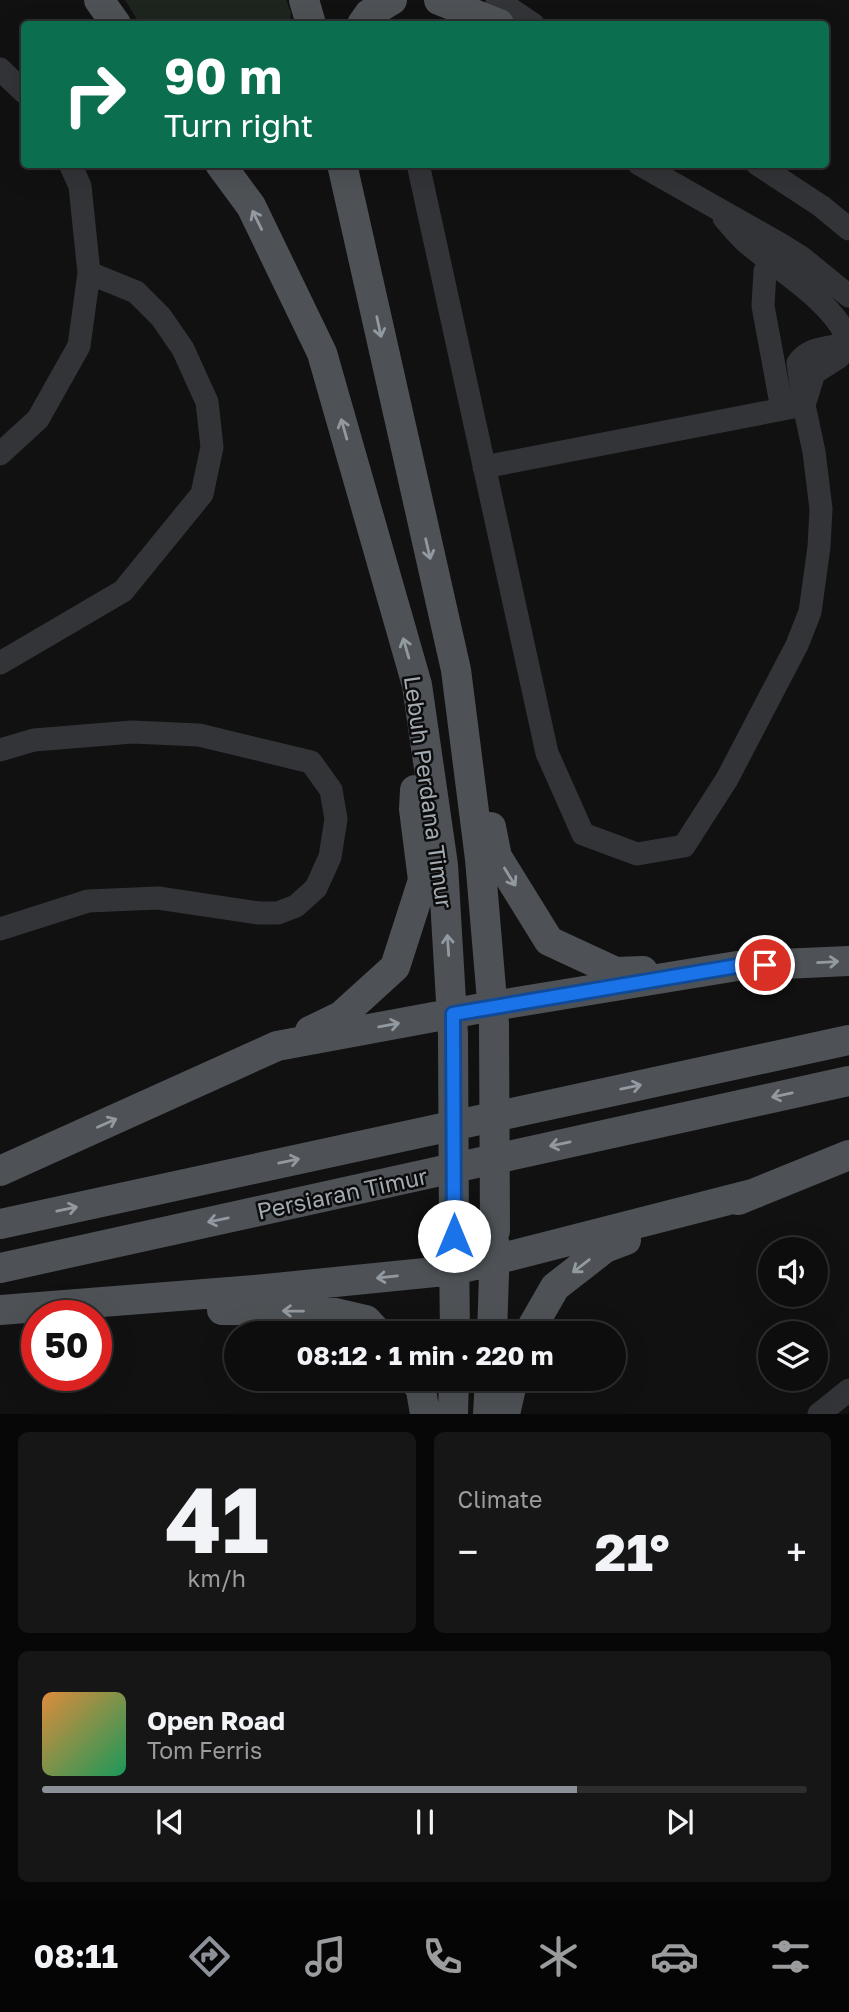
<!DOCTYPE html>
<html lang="en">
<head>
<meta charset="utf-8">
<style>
  body { margin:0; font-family:"Golos Text",sans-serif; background:#161617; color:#f1f3f6; height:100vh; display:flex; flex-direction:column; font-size:26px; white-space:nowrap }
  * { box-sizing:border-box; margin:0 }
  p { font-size:23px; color:#9a9c9e }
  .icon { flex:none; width:38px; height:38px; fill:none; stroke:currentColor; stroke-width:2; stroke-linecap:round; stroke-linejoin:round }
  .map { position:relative; height:1414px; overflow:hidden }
  .details { display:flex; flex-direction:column; gap:18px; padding:18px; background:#070708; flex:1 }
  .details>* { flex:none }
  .hud { position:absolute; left:21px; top:21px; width:808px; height:147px; border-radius:7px; box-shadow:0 7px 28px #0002,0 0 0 2px #2d2d2e; background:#0b6e4f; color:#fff; overflow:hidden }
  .buttons { position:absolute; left:758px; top:1237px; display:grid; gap:14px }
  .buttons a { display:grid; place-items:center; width:70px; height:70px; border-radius:50%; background:#0d0d0e; box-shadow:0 7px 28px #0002,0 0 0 2px #2d2d2e; font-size:35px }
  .speed { position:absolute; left:21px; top:1300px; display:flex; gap:14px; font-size:35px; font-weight:700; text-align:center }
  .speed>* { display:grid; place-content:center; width:91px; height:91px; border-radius:50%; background:#0d0d0e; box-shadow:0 7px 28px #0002,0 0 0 2px #2d2d2e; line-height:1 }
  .speed .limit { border:10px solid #d22; background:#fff; color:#111 }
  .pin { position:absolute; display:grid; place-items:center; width:60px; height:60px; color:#fff; margin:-30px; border:4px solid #fff; border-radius:50%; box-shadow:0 2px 7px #0007 }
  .me { position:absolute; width:77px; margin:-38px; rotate:0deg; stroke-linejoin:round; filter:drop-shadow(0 0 5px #0008) }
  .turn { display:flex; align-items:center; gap:24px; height:147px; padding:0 28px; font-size:32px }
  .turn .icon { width:91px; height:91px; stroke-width:2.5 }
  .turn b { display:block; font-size:49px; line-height:60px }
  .big { font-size:52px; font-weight:700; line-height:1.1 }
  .details .tile { flex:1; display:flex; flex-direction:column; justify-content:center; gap:10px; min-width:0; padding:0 24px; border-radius:10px; background:#161617 }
  .details .dial { align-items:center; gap:0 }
  .dial b { font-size:91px; line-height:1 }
  .song { display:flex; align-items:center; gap:21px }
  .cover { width:84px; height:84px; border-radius:10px; background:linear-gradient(135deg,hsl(30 70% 55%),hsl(150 70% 35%)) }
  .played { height:7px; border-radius:4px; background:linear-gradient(90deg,#8c9099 70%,#2d2d2e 70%) }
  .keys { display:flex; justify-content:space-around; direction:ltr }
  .heat { display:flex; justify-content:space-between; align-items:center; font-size:38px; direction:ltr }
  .details .tiles { flex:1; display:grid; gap:18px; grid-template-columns:1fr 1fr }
  .tile:last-child { grid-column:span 2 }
  .trip { position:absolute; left:224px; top:1321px; width:402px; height:70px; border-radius:35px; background:#0d0d0e; box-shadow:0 7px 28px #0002,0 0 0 2px #2d2d2e; font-weight:700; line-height:70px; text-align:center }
  .tab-bar { display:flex; height:112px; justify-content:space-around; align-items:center; background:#050506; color:#9a9c9e }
  .tab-bar .icon { width:49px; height:49px }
  .tab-bar .current { color:#8c9099 }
  .tab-bar b { font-size:32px; color:#f1f3f6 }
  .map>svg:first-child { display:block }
  .green { fill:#1e251e }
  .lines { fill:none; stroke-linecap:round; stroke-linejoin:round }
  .minor { stroke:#323437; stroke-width:23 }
  .major { stroke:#4e5256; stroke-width:30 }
  .major-bridge { stroke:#4e5256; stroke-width:30 }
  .oneway { stroke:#9299a0 }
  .route-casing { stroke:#114b97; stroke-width:18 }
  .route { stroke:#1a73e8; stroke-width:12 }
  .labels { text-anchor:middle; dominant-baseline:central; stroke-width:5; stroke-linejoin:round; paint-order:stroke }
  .street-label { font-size:23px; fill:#a3abb2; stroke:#0c0c0d }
</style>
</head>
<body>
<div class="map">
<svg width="849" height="1414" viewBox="0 0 849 1414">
  <rect width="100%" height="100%" fill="#111112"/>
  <path class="green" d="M125 0H286L291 12 290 24H140Z"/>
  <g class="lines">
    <path class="minor" d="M497 0 533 24
      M0 69 24 92
      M418 164 547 753 583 834 637 854 684 846 727 779 797 645 810 612 819 547 821 509 814 452 804 405 814 373 839 357
      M639 164 780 244 801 257 849 296
      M757 164 821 206 849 229
      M724 218C731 226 738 235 746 242 778 270 827 297 846 335
      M776 266 765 271 763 306 782 409
      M0 454 38 419 79 346 89 273 80 186 70 164
      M484 467 804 405 798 363C808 348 824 349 840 345
      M0 663 123 591 202 494 212 447 207 402 183 349 161 317 136 292 89 273
      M0 750 34 740 132 732 199 735 311 762 331 790 336 819 330 857 316 888 296 906 278 913H259L158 898 88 901 0 929
      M819 1414 849 1390"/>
    <path class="major" d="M99 0 116 24
      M304 0 311 24
      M439 0 499 24
      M362 24 369 14 392 0
      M220 164 251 206 322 353 417 685 443 865 453 1035
      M342 164 456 670 480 859 494 1024
      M491 827 497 857 549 941 616 972 643 971
      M310 1031 341 1016 395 967 423 880 414 809 415 790
      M0 1171 277 1046 493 1006 737 966 849 961
      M738 1200 849 1155
      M0 1224 849 1040
      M454 1250 455 1334
      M0 1268 849 1081
      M0 1310 255 1290 455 1270 756 1193
      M222 1310 327 1311 366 1320 379 1334
      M492 1334 495 1245
      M528 1334 555 1287 605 1248 626 1240
      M414 1379 421 1390 425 1414
      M453 1414 454 1379
      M488 1414 490 1379
      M505 1414 513 1379"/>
    <path class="major-bridge" d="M494 1027 495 1231
      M453 1035 454 1236"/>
  </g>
  <defs><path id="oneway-shaft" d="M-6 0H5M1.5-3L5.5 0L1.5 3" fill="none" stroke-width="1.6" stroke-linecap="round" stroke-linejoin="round" transform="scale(1.75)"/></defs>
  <g class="oneway">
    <use href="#oneway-shaft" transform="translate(257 220) rotate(-116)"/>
    <use href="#oneway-shaft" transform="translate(379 327) rotate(78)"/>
    <use href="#oneway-shaft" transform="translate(344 429) rotate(-106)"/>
    <use href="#oneway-shaft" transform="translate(428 549) rotate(77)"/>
    <use href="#oneway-shaft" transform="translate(406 648) rotate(-106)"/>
    <use href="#oneway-shaft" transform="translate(510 877) rotate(58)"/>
    <use href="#oneway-shaft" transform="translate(448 945) rotate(-94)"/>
    <use href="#oneway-shaft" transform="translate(828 962) rotate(-3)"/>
    <use href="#oneway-shaft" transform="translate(389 1025) rotate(-10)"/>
    <use href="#oneway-shaft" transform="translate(631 1087) rotate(-12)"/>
    <use href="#oneway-shaft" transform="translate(782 1095) rotate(168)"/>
    <use href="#oneway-shaft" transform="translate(107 1123) rotate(-24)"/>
    <use href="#oneway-shaft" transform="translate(560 1144) rotate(168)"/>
    <use href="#oneway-shaft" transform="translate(289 1161) rotate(-12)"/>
    <use href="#oneway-shaft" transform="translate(67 1209) rotate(-12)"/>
    <use href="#oneway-shaft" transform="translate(218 1220) rotate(168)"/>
    <use href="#oneway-shaft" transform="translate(581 1266) rotate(142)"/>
    <use href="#oneway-shaft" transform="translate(387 1277) rotate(174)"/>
    <use href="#oneway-shaft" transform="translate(293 1311) rotate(-179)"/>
  </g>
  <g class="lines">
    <g class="route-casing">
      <path id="route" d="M454 1236 453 1014 737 966 765 965"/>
    </g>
    <use href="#route" class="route"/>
  </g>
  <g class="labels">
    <g class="street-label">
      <text transform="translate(429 792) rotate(82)">Lebuh Perdana Timur</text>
      <text transform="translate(342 1193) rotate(-12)">Persiaran Timur</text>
    </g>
  </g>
</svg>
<div class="buttons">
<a><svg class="icon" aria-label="sound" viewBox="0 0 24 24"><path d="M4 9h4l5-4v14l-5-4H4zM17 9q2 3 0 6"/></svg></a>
<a><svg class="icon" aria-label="layers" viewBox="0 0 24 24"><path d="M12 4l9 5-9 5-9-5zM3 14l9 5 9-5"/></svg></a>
</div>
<div class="speed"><div class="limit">50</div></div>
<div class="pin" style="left:765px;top:965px;background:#d93025"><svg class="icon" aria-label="arrive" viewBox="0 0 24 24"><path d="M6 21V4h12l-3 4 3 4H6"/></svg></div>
<svg class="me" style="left:454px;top:1236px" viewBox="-20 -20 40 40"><circle r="19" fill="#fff"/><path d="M0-13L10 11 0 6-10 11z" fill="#1a73e8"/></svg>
<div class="trip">08:12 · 1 min · 220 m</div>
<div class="hud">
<div class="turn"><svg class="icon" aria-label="right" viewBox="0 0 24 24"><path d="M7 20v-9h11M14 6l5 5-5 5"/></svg><div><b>90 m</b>Turn right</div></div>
</div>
</div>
<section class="details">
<div class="tiles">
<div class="tile dial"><b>41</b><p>km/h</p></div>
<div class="tile"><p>Climate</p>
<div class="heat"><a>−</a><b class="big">21°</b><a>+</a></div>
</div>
<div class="tile">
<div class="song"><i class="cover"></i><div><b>Open Road</b><p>Tom Ferris</p></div></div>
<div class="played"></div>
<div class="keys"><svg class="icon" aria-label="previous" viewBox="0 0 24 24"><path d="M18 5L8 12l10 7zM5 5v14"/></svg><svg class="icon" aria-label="pause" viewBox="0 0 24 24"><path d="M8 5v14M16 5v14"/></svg><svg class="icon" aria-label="next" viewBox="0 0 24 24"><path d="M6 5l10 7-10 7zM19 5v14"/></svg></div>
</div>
</div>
</section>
<nav class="tab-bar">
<b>08:11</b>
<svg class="icon current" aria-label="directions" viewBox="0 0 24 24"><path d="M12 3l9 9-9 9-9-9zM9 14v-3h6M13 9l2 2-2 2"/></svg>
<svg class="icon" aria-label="music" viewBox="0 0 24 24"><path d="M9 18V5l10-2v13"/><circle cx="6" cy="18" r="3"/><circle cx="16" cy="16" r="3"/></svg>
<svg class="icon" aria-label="phone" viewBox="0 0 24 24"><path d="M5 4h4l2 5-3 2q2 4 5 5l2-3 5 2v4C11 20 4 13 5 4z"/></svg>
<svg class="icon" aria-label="climate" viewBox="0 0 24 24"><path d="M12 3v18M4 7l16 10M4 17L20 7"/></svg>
<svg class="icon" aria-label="car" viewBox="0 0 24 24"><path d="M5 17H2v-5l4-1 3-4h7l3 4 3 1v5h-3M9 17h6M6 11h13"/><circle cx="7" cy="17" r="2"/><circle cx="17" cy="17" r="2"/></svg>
<svg class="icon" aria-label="filters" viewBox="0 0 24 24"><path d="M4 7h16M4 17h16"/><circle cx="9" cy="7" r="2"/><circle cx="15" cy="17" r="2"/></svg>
</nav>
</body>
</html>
